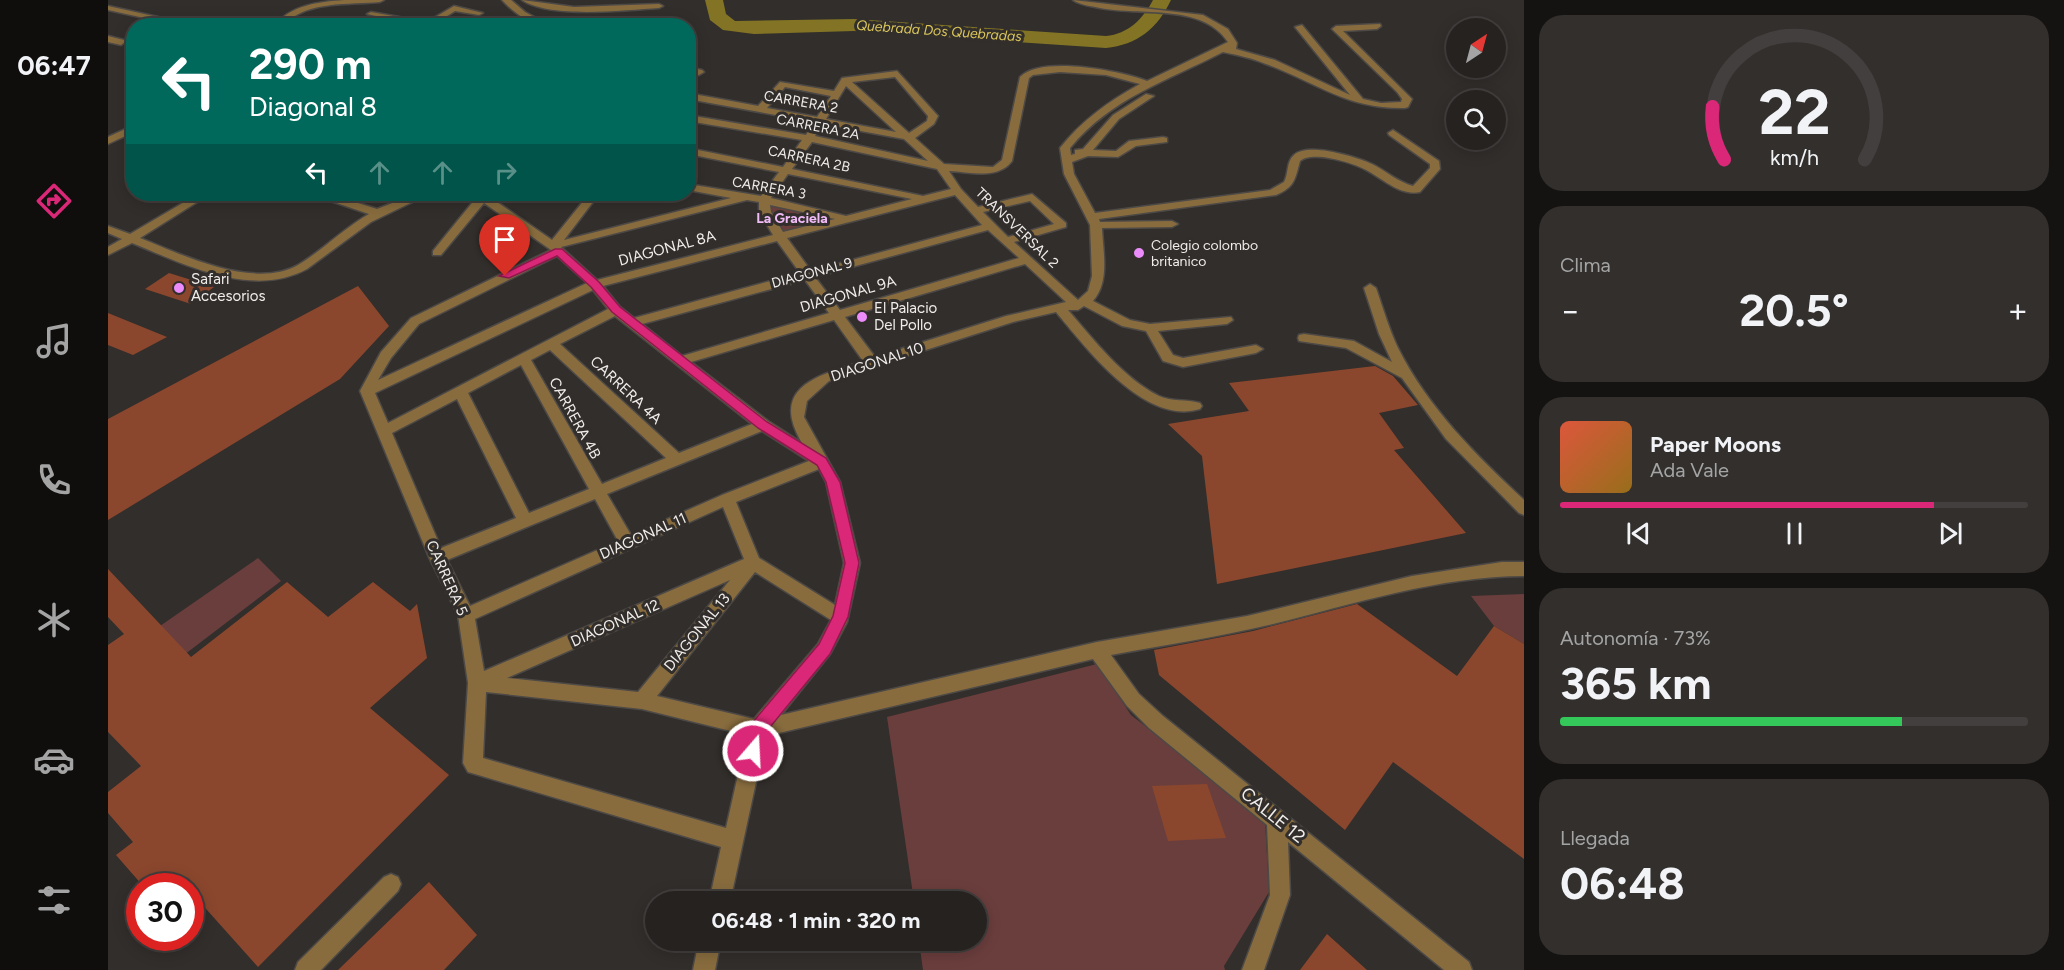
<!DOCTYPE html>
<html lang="es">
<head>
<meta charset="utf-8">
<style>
  body { margin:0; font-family:Figtree,sans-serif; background:#322f2d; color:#f1f3f6; height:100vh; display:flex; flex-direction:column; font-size:22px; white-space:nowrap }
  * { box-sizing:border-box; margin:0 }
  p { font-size:20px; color:#a4a4a5 }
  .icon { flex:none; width:33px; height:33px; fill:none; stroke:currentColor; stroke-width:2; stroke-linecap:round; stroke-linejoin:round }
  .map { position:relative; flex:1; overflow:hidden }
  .panel { display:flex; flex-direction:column; gap:15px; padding:15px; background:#151312; width:540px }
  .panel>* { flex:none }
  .top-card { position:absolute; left:18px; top:18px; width:570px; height:183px; border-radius:24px; box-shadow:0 3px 15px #0003,0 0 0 2px #423f3e; background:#00695c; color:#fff; overflow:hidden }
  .needle { width:39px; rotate:36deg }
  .tools { position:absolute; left:1338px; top:18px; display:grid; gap:12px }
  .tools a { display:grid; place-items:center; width:60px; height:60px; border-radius:50%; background:#262220; box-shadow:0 3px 15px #0003,0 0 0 2px #423f3e; font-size:30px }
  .speed { position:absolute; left:18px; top:873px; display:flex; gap:12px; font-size:30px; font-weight:700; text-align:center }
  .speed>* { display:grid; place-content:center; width:78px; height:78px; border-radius:50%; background:#262220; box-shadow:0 3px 15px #0003,0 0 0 2px #423f3e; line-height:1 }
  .speed .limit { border:9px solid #d22; background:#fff; color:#111 }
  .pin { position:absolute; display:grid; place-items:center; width:51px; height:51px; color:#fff; margin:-62px -26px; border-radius:50% 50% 50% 0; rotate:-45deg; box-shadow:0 0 6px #0007 }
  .pin .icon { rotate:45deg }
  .me { position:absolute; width:66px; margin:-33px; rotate:19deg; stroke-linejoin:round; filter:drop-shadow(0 0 4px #0008) }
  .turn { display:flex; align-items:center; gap:21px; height:126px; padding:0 24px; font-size:27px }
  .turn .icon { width:78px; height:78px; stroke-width:2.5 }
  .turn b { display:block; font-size:42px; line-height:51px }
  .lanes { display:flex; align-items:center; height:57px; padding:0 24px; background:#0003; justify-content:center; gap:30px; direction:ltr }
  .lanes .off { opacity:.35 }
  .big { font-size:45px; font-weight:700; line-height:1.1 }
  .panel .widget { flex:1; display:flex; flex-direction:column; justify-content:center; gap:9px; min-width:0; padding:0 21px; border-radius:24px; background:#322f2d }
  .panel .dial { align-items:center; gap:0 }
  .dial svg { height:156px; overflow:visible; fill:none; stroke:#423f3e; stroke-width:7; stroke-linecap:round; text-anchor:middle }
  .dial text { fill:#f1f3f6; stroke:none }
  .song { display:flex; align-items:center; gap:18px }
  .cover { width:72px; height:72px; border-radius:9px; background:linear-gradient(135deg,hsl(10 70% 55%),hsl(40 70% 35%)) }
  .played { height:6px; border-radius:3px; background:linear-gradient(90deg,#db2777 80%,#423f3e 80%) }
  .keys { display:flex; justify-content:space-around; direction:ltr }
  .heat { display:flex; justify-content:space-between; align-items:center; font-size:33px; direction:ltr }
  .charge { height:9px; border-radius:4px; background:linear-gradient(90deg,#34c759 73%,#423f3e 0) }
  .trip { position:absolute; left:537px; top:891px; width:342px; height:60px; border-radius:30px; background:#262220; box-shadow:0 3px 15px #0003,0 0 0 2px #423f3e; font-weight:700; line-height:60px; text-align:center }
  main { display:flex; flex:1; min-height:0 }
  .menu { display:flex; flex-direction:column; width:108px; justify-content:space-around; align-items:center; background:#0f0e0d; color:#a4a4a5 }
  .menu .icon { width:42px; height:42px }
  .menu .current { color:#db2777 }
  .menu b { font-size:27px; color:#f1f3f6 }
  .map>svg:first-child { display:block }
  .green { fill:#6a3e3d }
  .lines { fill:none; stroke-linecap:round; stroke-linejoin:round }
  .river { fill:#827424; fill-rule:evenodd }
  .building { fill:#8b472e }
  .minor-casing { stroke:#4d4946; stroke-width:3 }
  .minor { fill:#886c3e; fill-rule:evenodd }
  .route { fill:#db2777; stroke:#8e194d; stroke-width:1.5 }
  .poi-dot { fill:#ec8cfa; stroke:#322e2b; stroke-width:2 }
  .labels { text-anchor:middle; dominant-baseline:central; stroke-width:6; stroke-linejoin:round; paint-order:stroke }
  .far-water-label { font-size:14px; font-style:italic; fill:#dac65a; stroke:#322e2b }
  .far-street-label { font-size:14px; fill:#f0edeb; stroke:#322e2b }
  .far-neighbourhood-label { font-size:14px; font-weight:bold; fill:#f0bbf7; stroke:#322e2b }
  .far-poi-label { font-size:14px; fill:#f0edeb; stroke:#322e2b; text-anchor:start }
  .street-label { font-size:15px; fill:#f0edeb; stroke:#322e2b }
  .poi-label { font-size:15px; fill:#f0edeb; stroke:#322e2b; text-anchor:start }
  .near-street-label { font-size:18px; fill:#f0edeb; stroke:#322e2b }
</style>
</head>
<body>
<main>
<nav class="menu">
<b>06:47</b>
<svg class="icon current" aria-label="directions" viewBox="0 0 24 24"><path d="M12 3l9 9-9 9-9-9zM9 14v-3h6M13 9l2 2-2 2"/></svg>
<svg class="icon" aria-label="music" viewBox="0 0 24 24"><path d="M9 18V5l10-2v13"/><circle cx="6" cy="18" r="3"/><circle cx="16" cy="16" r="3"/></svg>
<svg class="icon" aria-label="phone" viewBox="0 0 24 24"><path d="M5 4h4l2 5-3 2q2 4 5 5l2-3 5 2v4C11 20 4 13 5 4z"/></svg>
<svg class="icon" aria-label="climate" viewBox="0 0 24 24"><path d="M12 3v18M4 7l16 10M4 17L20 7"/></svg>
<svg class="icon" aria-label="car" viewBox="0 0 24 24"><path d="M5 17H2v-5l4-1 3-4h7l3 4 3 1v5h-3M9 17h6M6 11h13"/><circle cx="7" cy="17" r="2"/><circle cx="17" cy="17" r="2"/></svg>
<svg class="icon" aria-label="filters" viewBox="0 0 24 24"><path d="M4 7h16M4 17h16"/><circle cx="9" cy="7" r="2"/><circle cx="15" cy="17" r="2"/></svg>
</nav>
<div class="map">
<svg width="1416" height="970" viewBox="0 0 1416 970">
  <rect width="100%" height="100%" fill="#322e2b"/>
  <path class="green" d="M656 200 736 218 671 236Z
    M150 558 173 581 0 713 52 626Z
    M1416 594V644L1386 626 1363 596Z
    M989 664 1023 715 1157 819 1161 892 1116 966 1117 970H815L811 941 868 940V902L806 901 779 717Z"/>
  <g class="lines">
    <path class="river" d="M597 0H615L618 14 627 21 746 19 998 36C1020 34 1035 19 1045 0H1063C1050 28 1029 45 998 48L746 31 646 34 615 30 602 20Z"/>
  </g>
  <path class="building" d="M61 273 106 287 83 304 37 289Z
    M250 286 281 326 232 379 0 520V419Z
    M0 313 59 337 25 355 0 345Z
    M1267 366 1285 376 1310 405 1271 413 1296 448 1286 450 1358 533 1109 584 1094 456 1060 424 1141 411 1121 383Z
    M0 569 83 657 179 582 220 617 265 582 302 611 309 604 319 658 262 708 341 775 150 967 82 891V886H35L8 855 25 842 0 813V792L33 766 0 732V645L16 634 0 617Z
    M1249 604 1349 676 1386 626 1416 644V859L1285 762 1237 830 1051 675 1046 650 1145 631Z
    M1099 784 1118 838 1060 841 1044 786Z
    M321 882 369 935 336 970H230Z
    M1219 934 1259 970H1192Z"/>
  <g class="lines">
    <g class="minor-casing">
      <path id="minor" d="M236 0H276L272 2C242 5 197 0 175 26H166C183 5 210 2 236 0Z
        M394 0H403L417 12 443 26C423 26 407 14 394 0Z
        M414 0 466 7 551 4 555 6 551 8C516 10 443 19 414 0Z
        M965 0 1095 15 1120 29 1129 43 1128 49 1167 60 1242 95 1187 27 1194 25 1255 99 1273 103 1293 102 1294 99 1289 92 1224 29 1228 26 1272 24 1273 26 1269 29 1235 31 1304 99 1300 107 1297 108C1238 109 1210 83 1158 64 1144 58 1129 55 1115 52 1059 81 1003 98 962 148L963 155 967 154V150L975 149 1005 115 1038 94 1046 96 1011 119 985 150 1008 151 1021 141 1055 137 1059 138V142L1028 146 1010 157 980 156 964 162 966 174 987 213 1162 190 1176 182C1181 173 1178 162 1186 155 1200 142 1248 157 1264 164 1278 171 1290 182 1305 186L1322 168V164L1281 135 1280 133 1285 130 1331 161 1332 169 1312 192C1293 196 1276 180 1260 171 1246 163 1205 150 1192 161 1187 179 1187 187 1168 195L991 219 992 222 1064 221 1070 224 1064 227 994 228C995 252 1002 282 985 301L1022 320 1042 324 1123 317 1125 320 1119 324 1050 331 1065 355 1075 358 1148 345 1155 349 1148 353 1075 367 1055 361 1038 331 1014 326 976 306 970 310H960C986 340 1015 378 1051 396 1064 402 1078 399 1092 403L1094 406 1092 409C1037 426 979 349 948 312L905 322 721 381 699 401 696 417 732 482 752 563 739 622 722 654 673 715 989 642 1139 616 1304 576 1394 562H1416V576C1333 576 1245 604 1165 624 1111 637 1057 645 1003 655L1031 694 1055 716 1361 962 1364 970H1336L1180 842 1182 895 1156 970H1134L1162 895 1159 825 1041 728 1019 706 985 659 658 736 622 902H601L613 847 367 774 360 772 355 763 360 683 350 615 321 557 252 391 273 352 303 318 443 250 376 203 333 255H325V251L368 198 365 194 379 195 444 240 481 194H491L456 240 623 198 580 190V184L653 196 671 172 580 154V148L675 167 694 140 580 121V115L698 135 706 122 580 99V93L650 106 672 82 726 91 734 78 789 71 830 116 826 124 807 138 836 164 885 167 894 160 912 77C933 55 1014 71 1039 81L1120 42C1094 3 1033 16 992 8 983 6 972 5 965 0ZM952 72 998 75 1032 84C1001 101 974 120 952 148L956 174 982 225 984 276 980 291 970 300 906 242 958 227V223L924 194 870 207 853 189 841 171C862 172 890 180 904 161L921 78 925 75ZM787 77 820 116 819 121 801 133 744 82ZM738 86 788 132 718 119ZM677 87 723 96 709 117 659 108ZM715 124 796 139 820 161 707 136ZM704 142 829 169 843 189 815 196 684 169ZM680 174 804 199 738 216 663 198ZM847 195 874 225 703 271 679 238ZM639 200 651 202V212L665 235 489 280 453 247ZM922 201 946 224 900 237 875 212ZM662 205 727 219 675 232 663 212ZM880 230 911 258 732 310 707 277ZM669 241 692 273 526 318 512 307 495 286ZM449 256 479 283 270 380 283 358 311 324ZM917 264 958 302 898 316 767 357 737 317ZM697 280 721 313 574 356 534 324ZM485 290 500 309 280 423 267 393ZM507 316 644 424 571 453 452 344ZM726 320 755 361C712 375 660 386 694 443L660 421 583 362ZM442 350 558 458 494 484 423 360ZM413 365 481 489 421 513 360 393ZM349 399 408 518 333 548 284 433ZM654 431 701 461 614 495 523 535 499 494ZM711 469 718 482 736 563 727 605 651 558 628 502ZM487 499 510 541 362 606 339 560ZM615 507 636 559 376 671 367 619ZM647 572 723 620 710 644 646 719 549 696ZM622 580 530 692 399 678ZM378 692 534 709 639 735 618 828 375 758Z
        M0 6 59 19 63 21 59 23 0 10Z
        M346 6 375 13 371 15 347 11 328 23 333 26H312L259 14 263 12 319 22Z
        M0 36 16 40 17 42 13 45 0 42Z
        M580 67 594 70 596 72 591 75 580 73Z
        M26 125V132L0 144V137Z
        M90 194H102L32 238C75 255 146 290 190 265 215 250 236 228 261 214L208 196 207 194H221L269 209 308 194H321L263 222 199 269C144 299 76 264 24 243L0 255V247L14 239 0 233V226L22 234Z
        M1262 284 1268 288C1275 308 1281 329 1290 348 1320 408 1368 455 1416 500V515L1411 513 1338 439 1294 378 1238 348 1191 341 1190 338 1191 335 1196 334 1246 341 1284 362 1271 334 1256 288Z
        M283 874 290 877 293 884 290 891 213 970H187L190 962 276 877Z
        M591 940H613L607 970H585Z"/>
    </g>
    <use href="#minor" class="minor"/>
  </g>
  <path class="route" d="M447 249H454L491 282 512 307 659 422 718 458 732 482 751 563 740 617 722 654 658 732 651 757 645 759 639 757 636 751 644 723 711 644 725 616 737 563 718 482 709 465 650 428 504 312 483 287 449 256 401 278 391 276Z"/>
  <g class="poi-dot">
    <circle cx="1031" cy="253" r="6"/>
    <circle cx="71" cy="288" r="6"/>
    <circle cx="754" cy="317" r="6"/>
  </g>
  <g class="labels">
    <g class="far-water-label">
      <text transform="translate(831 31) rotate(4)">Quebrada Dos Quebradas</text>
    </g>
    <g class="far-street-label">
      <text transform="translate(693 102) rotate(10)">CARRERA 2</text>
      <text transform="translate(710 127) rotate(11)">CARRERA 2A</text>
      <text transform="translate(701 159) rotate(12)">CARRERA 2B</text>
      <text transform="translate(661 188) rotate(10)">CARRERA 3</text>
      <text transform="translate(909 228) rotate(44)">TRANSVERSAL 2</text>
      <text transform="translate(704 273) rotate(-15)">DIAGONAL 9</text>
    </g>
    <g class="far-neighbourhood-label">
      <text x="684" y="218">La Graciela</text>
    </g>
    <g class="far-poi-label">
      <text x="1043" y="245">Colegio colombo<tspan x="1043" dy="16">britanico</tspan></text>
    </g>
    <g class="street-label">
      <text transform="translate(559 248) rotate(-15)">DIAGONAL 8A</text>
      <text transform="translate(740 294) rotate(-16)">DIAGONAL 9A</text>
      <text transform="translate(769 362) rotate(-18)">DIAGONAL 10</text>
      <text transform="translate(518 390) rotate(43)">CARRERA 4A</text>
      <text transform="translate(467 418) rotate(61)">CARRERA 4B</text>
      <text transform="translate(535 536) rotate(-24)">DIAGONAL 11</text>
      <text transform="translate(339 578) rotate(66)">CARRERA 5</text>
      <text transform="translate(507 623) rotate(-24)">DIAGONAL 12</text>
      <text transform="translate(589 632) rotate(-51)">DIAGONAL 13</text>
    </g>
    <g class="poi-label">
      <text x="83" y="279">Safari<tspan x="83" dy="17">Accesorios</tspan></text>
      <text x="766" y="308">El Palacio<tspan x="766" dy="17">Del Pollo</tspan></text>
    </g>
    <g class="near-street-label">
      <text transform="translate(1165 815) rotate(39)">CALLE 12</text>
    </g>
  </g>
</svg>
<div class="tools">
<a><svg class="needle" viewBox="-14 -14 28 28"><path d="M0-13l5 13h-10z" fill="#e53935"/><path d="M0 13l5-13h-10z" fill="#a4a4a5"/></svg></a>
<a><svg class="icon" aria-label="search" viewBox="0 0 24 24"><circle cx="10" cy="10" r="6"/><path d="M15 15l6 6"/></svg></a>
</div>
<div class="speed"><div class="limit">30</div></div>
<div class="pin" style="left:397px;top:276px;background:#d93025"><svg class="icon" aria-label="arrive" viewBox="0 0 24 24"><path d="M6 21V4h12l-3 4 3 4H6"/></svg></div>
<svg class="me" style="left:645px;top:751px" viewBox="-20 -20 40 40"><circle r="17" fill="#db2777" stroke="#fff" stroke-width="3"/><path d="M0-11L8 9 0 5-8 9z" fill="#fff"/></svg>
<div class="trip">06:48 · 1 min · 320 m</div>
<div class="top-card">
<div class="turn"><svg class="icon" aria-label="left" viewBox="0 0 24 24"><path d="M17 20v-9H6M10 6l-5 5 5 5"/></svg><div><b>290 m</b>Diagonal 8</div></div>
<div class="lanes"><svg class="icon" aria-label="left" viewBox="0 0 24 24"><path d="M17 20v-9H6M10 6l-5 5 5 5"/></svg><svg class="icon off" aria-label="ahead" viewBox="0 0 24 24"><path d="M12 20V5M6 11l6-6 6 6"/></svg><svg class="icon off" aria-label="ahead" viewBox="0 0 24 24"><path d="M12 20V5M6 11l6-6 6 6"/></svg><svg class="icon off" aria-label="right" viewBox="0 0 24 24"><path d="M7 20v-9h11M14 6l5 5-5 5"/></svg></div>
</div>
</div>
<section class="panel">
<div class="widget dial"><svg viewBox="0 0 100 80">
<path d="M14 69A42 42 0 1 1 86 69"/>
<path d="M14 69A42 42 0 0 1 8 42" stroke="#db2777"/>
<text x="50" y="56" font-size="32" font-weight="700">22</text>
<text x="50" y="72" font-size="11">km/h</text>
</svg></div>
<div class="widget"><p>Clima</p>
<div class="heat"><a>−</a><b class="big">20.5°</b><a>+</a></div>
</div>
<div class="widget">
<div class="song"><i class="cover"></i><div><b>Paper Moons</b><p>Ada Vale</p></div></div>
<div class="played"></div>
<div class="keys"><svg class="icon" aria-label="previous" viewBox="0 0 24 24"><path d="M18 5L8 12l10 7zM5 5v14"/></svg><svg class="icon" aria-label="pause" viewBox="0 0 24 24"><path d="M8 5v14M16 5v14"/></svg><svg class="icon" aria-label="next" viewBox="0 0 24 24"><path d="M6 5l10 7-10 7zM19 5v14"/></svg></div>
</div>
<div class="widget"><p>Autonomía · 73%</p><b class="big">365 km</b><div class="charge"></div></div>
<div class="widget"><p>Llegada</p><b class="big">06:48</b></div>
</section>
</main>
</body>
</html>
